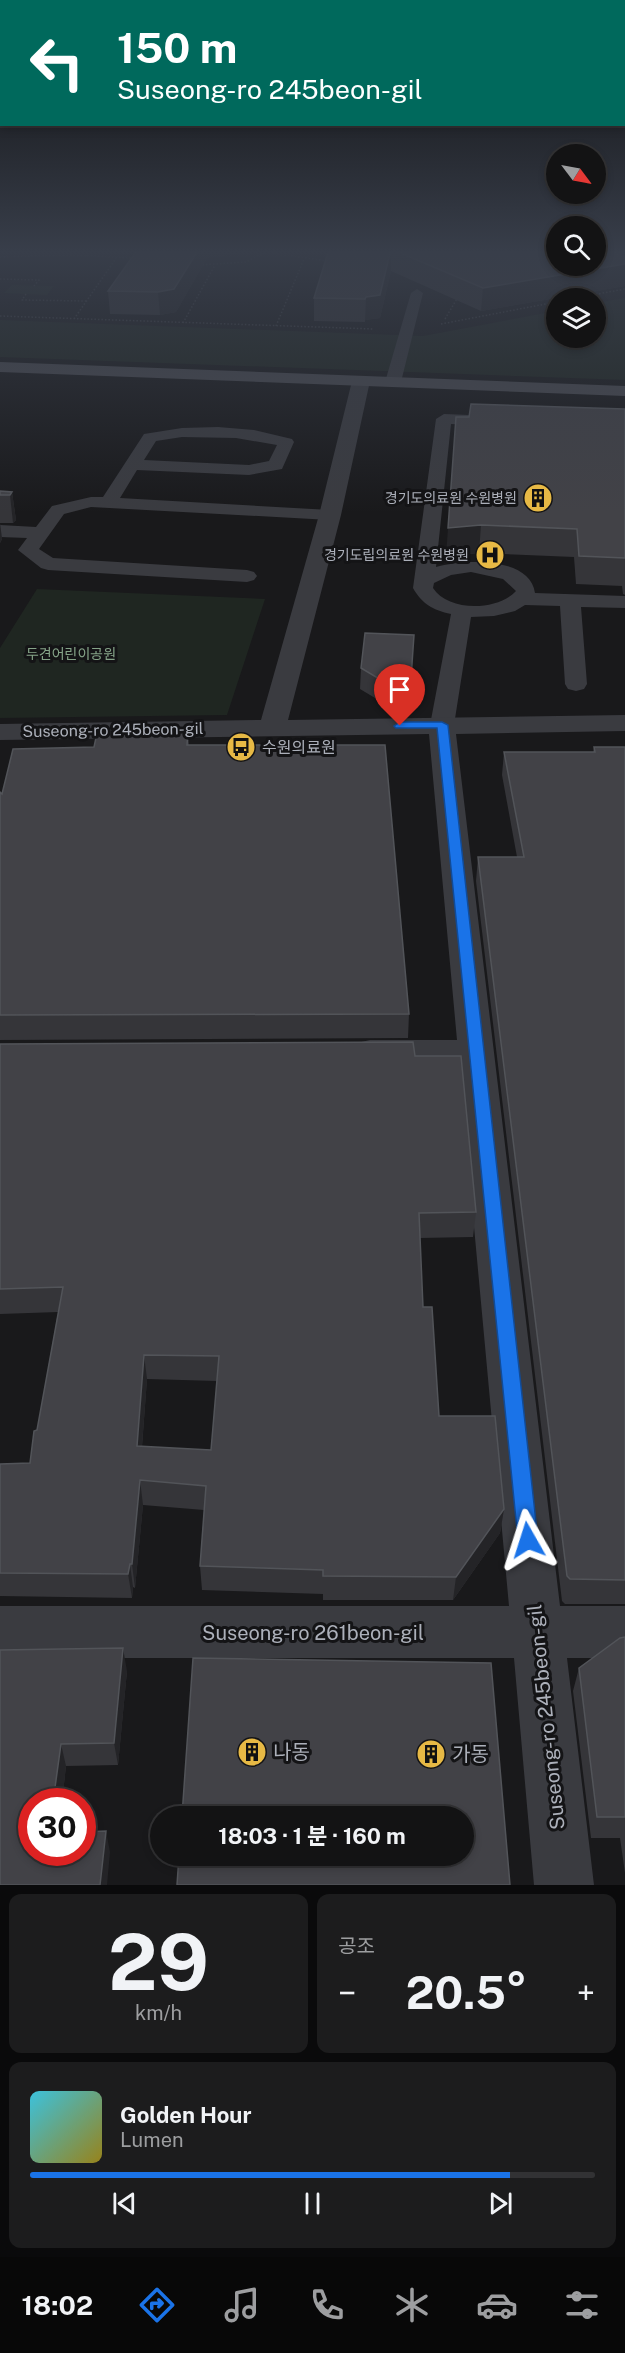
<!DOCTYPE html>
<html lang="ko">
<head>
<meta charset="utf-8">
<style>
  body { margin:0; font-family:"Public Sans","Noto Sans KR",sans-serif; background:#1c1c1d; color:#f1f3f6; height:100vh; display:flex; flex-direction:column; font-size:22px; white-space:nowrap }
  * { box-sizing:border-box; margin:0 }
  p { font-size:20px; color:#9d9ea0 }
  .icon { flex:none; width:33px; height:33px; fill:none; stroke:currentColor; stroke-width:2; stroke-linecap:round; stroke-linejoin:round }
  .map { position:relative; height:1885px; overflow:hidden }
  .drawer { display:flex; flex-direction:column; gap:9px; padding:9px; background:#0a0a0b; flex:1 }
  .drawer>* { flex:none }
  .guide { position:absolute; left:0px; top:0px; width:626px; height:126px; box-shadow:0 3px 9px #0003,0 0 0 2px #323234; background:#00695c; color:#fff; overflow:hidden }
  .needle { width:39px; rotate:122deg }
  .tools { position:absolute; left:546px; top:144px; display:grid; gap:12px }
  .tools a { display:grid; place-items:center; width:60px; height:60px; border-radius:50%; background:#131314; box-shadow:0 3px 9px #0003,0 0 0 2px #323234; font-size:30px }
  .speed { position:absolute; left:18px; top:1788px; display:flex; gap:12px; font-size:30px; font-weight:700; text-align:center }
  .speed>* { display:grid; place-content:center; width:78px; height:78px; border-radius:50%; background:#131314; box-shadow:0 3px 9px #0003,0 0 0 2px #323234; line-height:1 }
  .speed .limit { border:9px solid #d22; background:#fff; color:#111 }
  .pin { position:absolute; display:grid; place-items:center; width:51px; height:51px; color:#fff; margin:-62px -26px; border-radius:50% 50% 50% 0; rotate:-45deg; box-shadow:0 0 6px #0007 }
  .pin .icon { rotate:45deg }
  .me { position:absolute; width:66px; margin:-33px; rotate:354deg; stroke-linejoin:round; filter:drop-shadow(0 0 4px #0008) }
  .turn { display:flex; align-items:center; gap:21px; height:126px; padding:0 18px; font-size:27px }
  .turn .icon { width:78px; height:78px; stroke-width:2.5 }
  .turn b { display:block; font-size:42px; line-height:51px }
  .big { font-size:45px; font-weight:700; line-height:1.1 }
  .drawer .card { flex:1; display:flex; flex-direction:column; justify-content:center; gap:9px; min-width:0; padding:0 21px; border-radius:12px; background:#1c1c1d }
  .drawer .dial { align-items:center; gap:0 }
  .dial b { font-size:78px; line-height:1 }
  .song { display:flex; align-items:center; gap:18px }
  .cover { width:72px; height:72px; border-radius:9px; background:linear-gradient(135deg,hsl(190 70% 55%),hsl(50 70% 35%)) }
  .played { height:6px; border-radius:3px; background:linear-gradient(90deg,#1a73e8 85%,#323234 85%) }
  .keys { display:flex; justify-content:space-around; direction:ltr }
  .heat { display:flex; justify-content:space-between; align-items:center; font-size:33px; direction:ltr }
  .drawer .tiles { flex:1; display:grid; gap:9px; grid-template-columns:1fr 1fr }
  .card:last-child { grid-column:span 2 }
  .trip { position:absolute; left:150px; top:1806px; width:324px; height:60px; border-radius:30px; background:#131314; box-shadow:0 3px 9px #0003,0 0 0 2px #323234; font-weight:700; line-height:60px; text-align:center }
  .menu { display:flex; height:96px; justify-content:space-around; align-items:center; background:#080808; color:#9d9ea0 }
  .menu .icon { width:42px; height:42px }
  .menu .active { color:#1a73e8 }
  .menu b { font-size:27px; color:#f1f3f6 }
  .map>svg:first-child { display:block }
  .green { fill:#1f2621 }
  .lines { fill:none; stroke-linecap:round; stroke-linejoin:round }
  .path { stroke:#404247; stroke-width:1.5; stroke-dasharray:1.5 2; stroke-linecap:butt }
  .lane { fill:#3a3b40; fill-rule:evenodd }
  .street { fill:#3a3b40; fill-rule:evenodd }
  .secondary { fill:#494a50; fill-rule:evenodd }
  .wall { fill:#353539; fill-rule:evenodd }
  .shaded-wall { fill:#242427 }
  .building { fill:#424247; stroke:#525459; stroke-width:1.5; fill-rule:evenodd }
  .route { fill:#1a73e8; stroke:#114b97; stroke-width:1.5 }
  .labels { text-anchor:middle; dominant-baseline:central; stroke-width:6; stroke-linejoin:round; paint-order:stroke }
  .far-poi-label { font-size:14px; fill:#acb0ba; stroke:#141416; text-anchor:end }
  .far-park-label { font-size:14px; fill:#85a388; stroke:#141416 }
  .street-label { font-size:16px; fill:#acb0ba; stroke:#141416 }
  .poi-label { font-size:16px; fill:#acb0ba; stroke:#141416; text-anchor:start }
  .near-street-label { font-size:20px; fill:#acb0ba; stroke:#141416 }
  .near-poi-label { font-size:20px; fill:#acb0ba; stroke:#141416; text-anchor:start }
</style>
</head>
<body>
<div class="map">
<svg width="625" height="1885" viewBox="0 0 625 1885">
  <rect width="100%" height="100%" fill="#19191b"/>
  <path class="green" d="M12 285 54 286 47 295 4 293Z
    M625 298V380L0 357V320L423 336 556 311V338H596V303Z
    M37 589 265 599 227 715 0 718V648Z"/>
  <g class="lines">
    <path class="path" d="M268 249 278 254 328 261
      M0 257 70 255 135 258
      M199 265 246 262 270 250
      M0 279 39 280 34 286
      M26 294 22 300 86 301
      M575 298 625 289
      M0 316 374 329
      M74 319 117 257
      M445 319 458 297
      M183 323 215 265
      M441 324 556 302
      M276 326 304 259"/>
    <path class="lane" d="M417 289 423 293 401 382 398 385H388L385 382 411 293Z
      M444 414 494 416 502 421 494 426 451 424 436 567C463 559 530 556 535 593L625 596V608L581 607 587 684 584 689 576 691 568 689 565 684 560 606 525 605 515 611 494 616 471 617 454 725 450 730 442 732 434 730 430 725 451 614C433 610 422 604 413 588L436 419ZM471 572 503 579 516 591C498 611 448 612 433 588L434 583 451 575Z
      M218 427 254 430 292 439 294 442 282 469 249 475 137 470 120 498 330 510 336 511 339 515 336 519 330 520 91 507 64 514 39 549 53 558 247 570 254 572 257 576 254 580 247 582 48 570 41 568 18 550 27 538 0 537V525L36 527 52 506 91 497H103L144 434 182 428ZM182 437 236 438 277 445 269 461 249 465 144 460 156 441Z"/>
    <path class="street" d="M361 376 367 377 370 381 341 515 288 720 625 715V731L456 734 560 1606H625V1658H567L594 1885H534L514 1658H0V1606H509L459 1064H370L357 1061 352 1052 357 1043 370 1040H457L429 734 0 740V724L261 720 319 515 352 381 355 377Z"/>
    <path class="secondary" d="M0 362 625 386V396L0 372Z"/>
  </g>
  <path class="wall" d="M138 249H269L207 258 176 312 160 315 110 314 108 291Z
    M329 249H625V286L481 311 391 271 380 318 365 320V322L314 321V298Z
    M625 409V595L623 594 622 586 576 584 574 557 479 553 446 556 469 417Z
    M0 491 12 492 16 520 13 523H0L2 539 0 543Z
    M413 656 410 699 380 701 360 689 361 668Z
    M188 732 189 745 409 1014 408 1038 0 1040V792L2 794 94 747Z
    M594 747H625V1604H565L562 1601 476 881 478 857H517L502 775 504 752H593Z
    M0 1044 415 1056 476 1212 473 1237 420 1238 423 1307 439 1416 504 1509 500 1533 453 1600H323V1594L202 1590 200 1566 204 1510 143 1505 135 1588 133 1587 132 1598 0 1596V1464L30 1463 37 1430 58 1312 0 1314ZM147 1379 217 1381 211 1450 142 1447Z
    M625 1637V1873L620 1838H591L573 1691 579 1668Z
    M0 1650 127 1671 118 1765 66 1766 62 1802H32V1852H110L0 1885Z"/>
  <path class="shaded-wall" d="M199 249H269L207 258 176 312 160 315 158 292Z
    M391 249V271L380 318 365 320V322L366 297Z
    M625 249V286L481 311 483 288 614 253Z
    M12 492 16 520 13 523 10 495Z
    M0 523 2 539 0 543Z
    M481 525 479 553 446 556 448 528Z
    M144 1355 147 1379 140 1471 137 1446Z
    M140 1480 143 1505 135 1588 132 1564Z
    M504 1509 500 1533 453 1600 456 1577Z
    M130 1564 133 1587 132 1598 128 1574Z
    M123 1648 127 1671 118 1765 114 1743Z
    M61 1744 66 1766 62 1802H53Z
    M106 1831 110 1852 107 1885H100Z"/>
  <path class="building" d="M138 249H199L174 289 158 292 108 291Z
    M329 249H556V266H596V249H625L623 250H625V251L614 253 625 257V264L483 288 391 249 380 295 366 297 365 299 314 298Z
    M471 404 625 409V558L579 556 577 529 481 525 448 528 456 417H469Z
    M0 491 12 492 10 495H0Z
    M365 633 414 635 411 678 381 680 361 668Z
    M188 732 187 745H385L409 1014 0 1015V792L2 794 13 749 94 747 97 733Z
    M594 747H625V1580L570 1579 567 1576 478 857H524L504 752H595Z
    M413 1042 415 1056H461L476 1212 419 1213 423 1307H432L439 1416H495L504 1509 456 1577 323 1576V1570L200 1566 206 1486 140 1480 132 1564H130L128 1574 0 1573V1464L30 1463 34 1431 37 1430 63 1287 0 1289V1044ZM144 1355 219 1356 211 1450 137 1446Z
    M625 1637V1817H597L579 1668 620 1638Z
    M123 1648 114 1743 61 1744 53 1802H32V1852H82V1832L106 1831 100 1885H0V1650Z
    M193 1658 491 1663 510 1885H177L179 1856H464V1816H182Z"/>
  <linearGradient id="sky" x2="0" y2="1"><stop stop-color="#0e0e0f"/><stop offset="0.49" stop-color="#383e4a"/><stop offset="1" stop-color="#383e4a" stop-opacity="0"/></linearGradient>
  <rect width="625" height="513" fill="url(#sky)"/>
  <path class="route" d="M400 722H442L448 725 538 1540 535 1547 528 1550 521 1547 518 1540 437 728H396L394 726Z"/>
  <defs>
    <g id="building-disc" transform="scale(1.5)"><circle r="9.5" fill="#e7b945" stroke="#141416"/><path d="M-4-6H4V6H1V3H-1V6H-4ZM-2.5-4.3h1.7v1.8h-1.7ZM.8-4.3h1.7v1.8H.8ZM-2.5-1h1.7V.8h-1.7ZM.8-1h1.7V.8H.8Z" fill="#111"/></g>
    <g id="hospital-disc" transform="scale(1.5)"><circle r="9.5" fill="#e7b945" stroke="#141416"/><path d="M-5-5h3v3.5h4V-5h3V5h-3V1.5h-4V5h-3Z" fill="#111"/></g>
    <g id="bus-disc" transform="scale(1.5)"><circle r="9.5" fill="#e7b945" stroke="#141416"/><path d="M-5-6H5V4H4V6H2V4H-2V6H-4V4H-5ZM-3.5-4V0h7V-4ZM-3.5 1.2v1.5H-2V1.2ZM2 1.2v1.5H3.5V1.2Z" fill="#111"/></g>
  </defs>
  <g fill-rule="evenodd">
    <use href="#building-disc" x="538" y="498"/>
    <use href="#hospital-disc" x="490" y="555"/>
    <use href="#bus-disc" x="241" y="747"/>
    <use href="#building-disc" x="252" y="1752"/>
    <use href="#building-disc" x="431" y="1754"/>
  </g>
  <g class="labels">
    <g class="far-poi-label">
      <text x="517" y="498">경기도의료원 수원병원</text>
      <text x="469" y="555">경기도립의료원 수원병원</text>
    </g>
    <g class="far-park-label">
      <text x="71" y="654">두견어린이공원</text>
    </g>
    <g class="street-label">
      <text transform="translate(113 730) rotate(-1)">Suseong-ro 245beon-gil</text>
    </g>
    <g class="poi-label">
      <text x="262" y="747">수원의료원</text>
    </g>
    <g class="near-street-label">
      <text x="313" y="1633">Suseong-ro 261beon-gil</text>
      <text transform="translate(546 1717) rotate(-96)">Suseong-ro 245beon-gil</text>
    </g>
    <g class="near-poi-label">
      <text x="273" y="1752">나동</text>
      <text x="452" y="1754">가동</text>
    </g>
  </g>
</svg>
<div class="tools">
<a><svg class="needle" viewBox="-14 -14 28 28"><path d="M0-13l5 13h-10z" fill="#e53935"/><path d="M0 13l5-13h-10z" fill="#9d9ea0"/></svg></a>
<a><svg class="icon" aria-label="search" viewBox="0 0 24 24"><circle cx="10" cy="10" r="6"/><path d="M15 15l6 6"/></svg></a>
<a><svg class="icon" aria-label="layers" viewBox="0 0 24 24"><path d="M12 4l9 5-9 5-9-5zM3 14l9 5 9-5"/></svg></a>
</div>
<div class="speed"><div class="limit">30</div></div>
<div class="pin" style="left:400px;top:726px;background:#d93025"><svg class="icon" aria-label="arrive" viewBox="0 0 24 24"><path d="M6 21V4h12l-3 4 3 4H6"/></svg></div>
<svg class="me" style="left:528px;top:1540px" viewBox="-20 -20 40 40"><path d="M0-17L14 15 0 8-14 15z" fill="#1a73e8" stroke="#fff" stroke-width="4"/></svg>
<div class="trip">18:03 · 1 분 · 160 m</div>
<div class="guide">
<div class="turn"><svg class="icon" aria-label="left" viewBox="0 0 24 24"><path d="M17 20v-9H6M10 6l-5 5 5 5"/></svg><div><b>150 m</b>Suseong-ro 245beon-gil</div></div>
</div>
</div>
<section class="drawer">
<div class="tiles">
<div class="card dial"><b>29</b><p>km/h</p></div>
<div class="card"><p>공조</p>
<div class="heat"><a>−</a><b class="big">20.5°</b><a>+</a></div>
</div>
<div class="card">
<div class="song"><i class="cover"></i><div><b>Golden Hour</b><p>Lumen</p></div></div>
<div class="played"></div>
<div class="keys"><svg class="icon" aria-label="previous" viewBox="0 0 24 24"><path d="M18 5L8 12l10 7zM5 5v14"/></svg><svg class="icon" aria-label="pause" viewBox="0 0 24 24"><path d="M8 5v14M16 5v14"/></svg><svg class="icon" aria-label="next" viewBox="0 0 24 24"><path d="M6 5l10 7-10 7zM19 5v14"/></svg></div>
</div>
</div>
</section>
<nav class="menu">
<b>18:02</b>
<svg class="icon active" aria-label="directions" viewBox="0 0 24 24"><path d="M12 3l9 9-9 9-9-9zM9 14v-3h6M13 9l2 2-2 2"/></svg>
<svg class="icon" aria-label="music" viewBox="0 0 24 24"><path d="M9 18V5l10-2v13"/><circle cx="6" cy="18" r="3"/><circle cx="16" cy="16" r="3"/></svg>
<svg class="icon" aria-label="phone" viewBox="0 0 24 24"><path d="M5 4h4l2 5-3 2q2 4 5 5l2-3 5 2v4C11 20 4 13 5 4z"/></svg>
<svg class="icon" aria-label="climate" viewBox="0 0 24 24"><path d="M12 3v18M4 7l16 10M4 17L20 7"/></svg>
<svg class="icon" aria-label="car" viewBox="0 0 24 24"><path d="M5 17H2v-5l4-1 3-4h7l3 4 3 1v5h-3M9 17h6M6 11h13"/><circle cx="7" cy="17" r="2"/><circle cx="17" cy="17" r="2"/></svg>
<svg class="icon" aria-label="filters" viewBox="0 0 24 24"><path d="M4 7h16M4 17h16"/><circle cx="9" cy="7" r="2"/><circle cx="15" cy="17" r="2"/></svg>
</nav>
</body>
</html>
